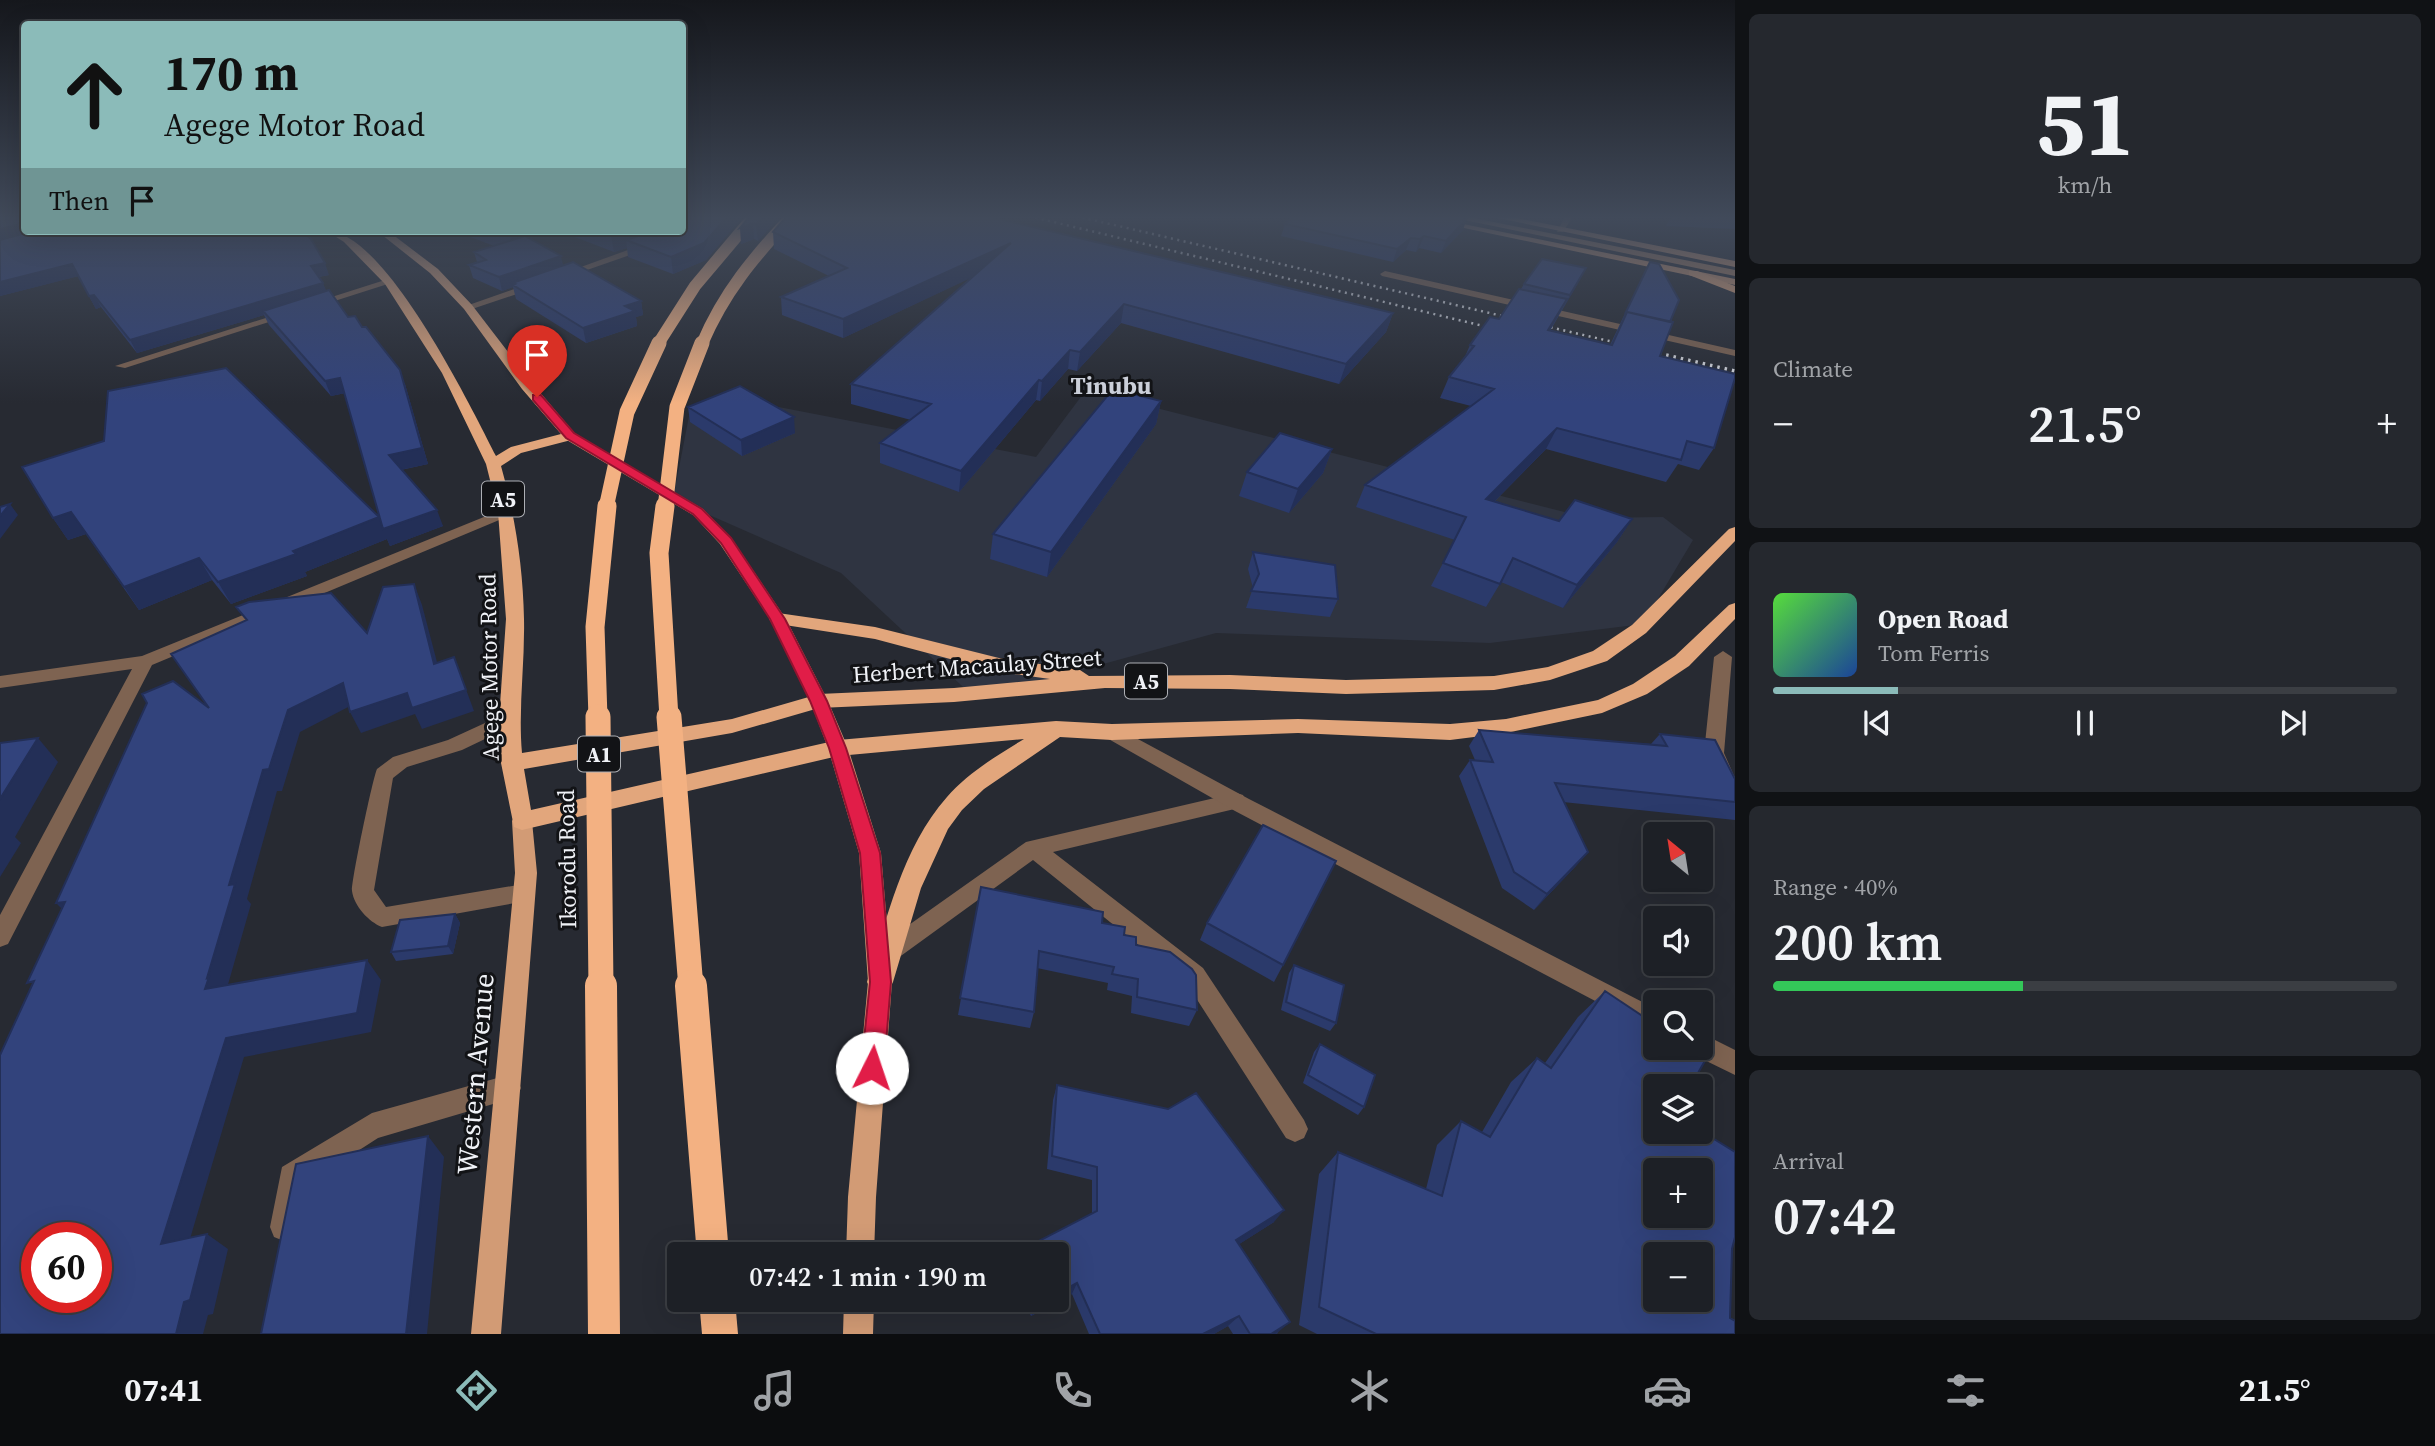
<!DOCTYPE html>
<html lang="en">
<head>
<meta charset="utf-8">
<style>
  body { margin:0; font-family:"Source Serif 4",serif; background:#25282e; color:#f1f3f6; height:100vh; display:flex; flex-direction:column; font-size:26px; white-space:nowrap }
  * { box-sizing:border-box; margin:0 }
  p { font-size:23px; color:#a0a3a7 }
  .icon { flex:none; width:38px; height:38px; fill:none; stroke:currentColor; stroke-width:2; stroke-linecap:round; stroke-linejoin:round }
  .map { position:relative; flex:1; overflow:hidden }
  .details { display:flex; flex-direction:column; gap:14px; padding:14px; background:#101215; width:700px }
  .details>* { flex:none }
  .top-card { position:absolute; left:21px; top:21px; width:665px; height:214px; border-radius:7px; box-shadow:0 7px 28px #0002,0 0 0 2px #3b3e43; background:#8bbbb9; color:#111; overflow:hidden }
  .needle { width:46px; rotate:330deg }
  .buttons { position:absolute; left:1643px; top:822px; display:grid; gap:14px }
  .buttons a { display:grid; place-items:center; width:70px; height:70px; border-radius:7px; background:#1d2026; box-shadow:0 7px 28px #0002,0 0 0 2px #3b3e43; font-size:35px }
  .speed { position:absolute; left:21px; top:1222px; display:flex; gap:14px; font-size:35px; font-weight:700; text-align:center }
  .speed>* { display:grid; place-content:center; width:91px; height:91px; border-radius:50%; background:#1d2026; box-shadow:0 7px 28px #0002,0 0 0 2px #3b3e43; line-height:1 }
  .speed .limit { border:10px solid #d22; background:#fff; color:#111 }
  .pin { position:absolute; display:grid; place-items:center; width:60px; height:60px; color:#fff; margin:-72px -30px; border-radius:50% 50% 50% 0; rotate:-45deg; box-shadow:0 0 7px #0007 }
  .pin .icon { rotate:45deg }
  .me { position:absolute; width:77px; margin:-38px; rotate:4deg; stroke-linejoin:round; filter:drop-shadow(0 0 5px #0008) }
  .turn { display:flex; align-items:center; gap:24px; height:147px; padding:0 28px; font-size:32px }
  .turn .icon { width:91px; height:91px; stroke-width:2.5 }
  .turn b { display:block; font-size:49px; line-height:60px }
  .then { display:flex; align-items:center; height:66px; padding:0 28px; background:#0003; gap:14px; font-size:26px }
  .big { font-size:52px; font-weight:600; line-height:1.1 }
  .details .widget { flex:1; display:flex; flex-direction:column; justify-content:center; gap:10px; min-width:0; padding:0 24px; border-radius:10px; background:#25282e }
  .details .dial { align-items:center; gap:0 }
  .dial b { font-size:91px; line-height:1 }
  .song { display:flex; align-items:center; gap:21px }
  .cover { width:84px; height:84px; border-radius:10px; background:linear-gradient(135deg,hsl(110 70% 55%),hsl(220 70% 35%)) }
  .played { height:7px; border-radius:4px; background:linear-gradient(90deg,#8bbbb9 20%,#3b3e43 20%) }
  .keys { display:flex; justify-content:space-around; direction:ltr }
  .heat { display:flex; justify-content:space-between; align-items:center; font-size:38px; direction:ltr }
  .charge { height:10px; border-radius:5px; background:linear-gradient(90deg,#34c759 40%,#3b3e43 0) }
  .trip { position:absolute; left:667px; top:1242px; width:402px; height:70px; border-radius:7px; background:#1d2026; box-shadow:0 7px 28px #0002,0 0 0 2px #3b3e43; font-weight:600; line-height:70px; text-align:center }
  .dock { display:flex; height:112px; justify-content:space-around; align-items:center; background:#0c0d0f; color:#a0a3a7 }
  .dock .icon { width:49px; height:49px }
  .dock .selected { color:#8bbbb9 }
  .dock b { font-size:32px; color:#f1f3f6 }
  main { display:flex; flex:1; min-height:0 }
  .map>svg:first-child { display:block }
  .built { fill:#2f3441 }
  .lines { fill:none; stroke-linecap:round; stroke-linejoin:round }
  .service { fill:#7e6351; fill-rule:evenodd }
  .minor { fill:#7e6351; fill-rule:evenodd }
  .secondary { fill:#ad8365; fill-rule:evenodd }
  .primary { fill:#d29b75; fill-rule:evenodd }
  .trunk { fill:#e2a67c; fill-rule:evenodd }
  .motorway { fill:#f3b182; fill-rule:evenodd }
  .rail-far1 { stroke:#dadce2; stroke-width:2.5; stroke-dasharray:2 4.5; stroke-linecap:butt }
  .rail { stroke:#dadce2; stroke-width:3.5; stroke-dasharray:2.5 5; stroke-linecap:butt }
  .motorway-bridge-far4 { stroke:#f3b182; stroke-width:12 }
  .motorway-bridge-far3 { stroke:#f3b182; stroke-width:15 }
  .motorway-bridge-far2 { stroke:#f3b182; stroke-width:19 }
  .motorway-bridge-far1 { stroke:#f3b182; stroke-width:25 }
  .motorway-bridge { stroke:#f3b182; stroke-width:32 }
  .wall { fill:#2b3a6b }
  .shaded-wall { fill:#232f57 }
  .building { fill:#32437c; stroke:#232f57; stroke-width:2; fill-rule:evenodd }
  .route { fill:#e11d48; stroke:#92132f; stroke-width:2 }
  .labels { text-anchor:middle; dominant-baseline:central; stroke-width:6; stroke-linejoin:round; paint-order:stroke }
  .shield { fill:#121316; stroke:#adafb4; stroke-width:2 }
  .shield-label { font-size:21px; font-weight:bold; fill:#f0f2f7 }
  .street-label { font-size:23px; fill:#f0f2f7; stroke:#121316 }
  .far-district-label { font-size:24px; font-weight:bold; fill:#cbcfd9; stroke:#121316 }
  .near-street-label { font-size:28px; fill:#f0f2f7; stroke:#121316 }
</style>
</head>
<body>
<main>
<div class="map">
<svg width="1735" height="1334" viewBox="0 0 1735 1334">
  <rect width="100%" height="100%" fill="#272a32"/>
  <path class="built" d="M1086 390 1588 518 1663 517 1693 540 1643 624 1490 643 1216 633 976 699 841 573 673 499 690 411 738 399 1036 457Z"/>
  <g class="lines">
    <path class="service" d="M1565 216H1573L1563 232H1557Z
      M385 280 394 282 125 368 115 366Z
      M509 712 516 714 518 719 516 724 462 750 407 767 393 778 374 890 386 907 524 884 532 886 535 893 532 900 382 927C369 922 354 906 352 891 351 882 373 777 377 769L393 757 448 740Z
      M1236 793 1243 795 1246 801 1243 807 1053 852 1203 968 1304 1120 1308 1129 1304 1138 1295 1142 1286 1138 1187 984 1033 860 898 958 890 961 882 958 878 951 882 944 1026 842Z
      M508 1075 517 1079 521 1088 517 1097 378 1138 305 1185 294 1237 284 1241 274 1237 270 1227 282 1167 372 1113Z"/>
    <path class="minor" d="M650 242 655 245 653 247 564 278 556 276Z
      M1385 271 1735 350V356L1382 276 1380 274Z
      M534 282 539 285 538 287 472 309 463 307Z
      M506 508 513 512 511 515 152 665 8 944 0 947V915L132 669 0 688V676L142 656Z
      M1723 651 1732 657 1724 753 1735 778V808L1728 806 1704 753 1714 657Z
      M1112 725 1249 799 1656 1009V1033L1235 811 1105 737 1103 732 1105 727Z
      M1701 1033 1735 1050V1075L1692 1054 1690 1048H1701Z"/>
    <path class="secondary" d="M1445 216H1463L1735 270V276Z"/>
    <path class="primary" d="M1407 216H1424L1735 279V285Z
      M1488 216H1506L1735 261V267Z
      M570 432 703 509 731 538 786 619 828 701 848 748 881 853 892 982 876 1197 874 1255H846L848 1197 868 982 859 853 828 748 810 701 770 619 720 544 693 515 565 439V433Z
      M522 813 529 815 532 821 537 873 501 1334H471L515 873 512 821 515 815Z
      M844 1300H874L873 1334H843Z"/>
    <path class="trunk" d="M327 231C385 231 471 407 496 456L511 447 561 434 522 389 464 309 430 273 377 231H388L438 269 472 305 532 383 577 436 575 439 521 453 501 466C515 515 523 567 524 619 525 664 518 708 522 753L732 719 819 694 954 688 1050 679 999 672 875 639 772 623 769 619 772 615 778 613 875 627 999 658 1080 670 1089 676 1230 675 1346 680 1494 676 1548 667 1593 651 1632 625 1729 529 1735 527V541L1646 633 1607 661 1550 680 1494 690 1346 694 1230 689 1105 688 954 702 819 708 732 733 524 769 531 810 838 740 1056 721 1112 724 1298 719 1450 724 1506 719 1598 700 1633 684 1675 656 1729 605 1735 603V619L1689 666 1647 694 1602 713 1506 733 1450 740 1298 733 1112 740 1060 737 984 789 962 810 948 829 921 888 893 982 889 990 880 994 871 990 867 982C887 919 902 848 947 797 968 773 996 756 1024 739L838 756 522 830 514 827 501 763 499 719 506 619 498 512 486 464 442 373 385 284 344 242Z
      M1689 271H1697L1735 286V293L1689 275Z"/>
    <path class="motorway" d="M699 1300H735L738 1334H702Z"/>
    <path class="rail-far1" d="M1029 216 1504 331
      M1076 216 1622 344"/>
    <path class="rail" d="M1615 343 1735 371"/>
    <path class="motorway-bridge-far4" d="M658 344 695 286 754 216
      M702 344C724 292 754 257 792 216"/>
    <path class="motorway-bridge-far3" d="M606 508 627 412 659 343
      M665 508 677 407 702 343"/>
    <path class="motorway-bridge-far2" d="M665 506 659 553 669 718
      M598 718 595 627 607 506"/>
    <path class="motorway-bridge-far1" d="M598 717 601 988
      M669 717 691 988"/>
    <path class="motorway-bridge" d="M601 986 604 1334
      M691 986 713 1255"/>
  </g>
  <path class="wall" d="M0 216 24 231 329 275 319 277 326 291 348 317 362 327 405 384 428 464 401 470 443 526 390 546 387 539 305 572 307 576 231 604 212 580 139 610 86 534 68 540 53 518 382 525 345 393 331 396 269 325 264 315 137 353 101 307 96 309 78 276 0 296Z
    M682 216H743L706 260 673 274 628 257 627 248 614 252 559 231H682Z
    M750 216H780L758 241 754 239 741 244Z
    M1671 216H1735V229L1666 226Z
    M1285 224 1463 230 1441 253 1419 248 1416 252 1406 250 1393 262 1281 236Z
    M455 231H524L521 237 563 265 641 301 643 315 636 317 637 326 586 343 516 299 513 287 502 291 473 278 469 265 477 262 474 252 494 246Z
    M773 232 1393 313 1386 332 1339 384 1121 323 1077 371 1068 369 1040 401 1036 400 959 492 880 463V443L911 420 851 404V384L972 277 843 338 782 315 781 297 829 276 774 249Z
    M1586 268 1579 281 1550 331 1610 345 1646 269 1670 322 1660 356 1714 448 1699 470 1678 464 1666 482 1546 449 1495 501 1559 521 1632 519 1617 542 1563 608 1501 582 1486 607 1431 586 1455 540 1356 507 1365 485 1471 406 1440 398 1449 377 1464 359 1470 345 1499 319 1521 289 1524 284Z
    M1161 401 1156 424 1047 577 990 559 993 534Z
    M688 407 795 433 742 456 690 422Z
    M1332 449 1323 473 1289 513 1239 496 1247 472Z
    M1253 552 1338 599 1330 617 1246 608 1253 588 1248 569Z
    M1479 730 1651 744 1660 734 1735 779V820L1563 802 1588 852 1574 868 1534 910 1502 888 1459 776 1470 760H1475L1469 746Z
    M981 887 1102 923 1136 945 1197 1010 1189 1026 1131 1013 1132 996 1107 990 1108 983 1037 968 1034 1012 1030 1028 958 1015Z
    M455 914 460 923 453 954 396 961 391 952Z
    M1207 923 1283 965 1274 982 1200 940Z
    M1294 965 1336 1023 1330 1031 1281 1010 1289 973Z
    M1605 991 1656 1087 1732 1249 1730 1318 1735 1334H1317L1299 1325 1319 1174 1338 1152 1426 1189 1437 1145 1461 1121 1482 1132 1511 1082 1537 1058 1545 1063 1578 1017Z
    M1320 1044 1364 1107 1358 1115 1303 1083 1314 1052Z
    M1057 1085 1274 1222 1239 1244 1278 1333 1276 1334H1233L1228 1326 1214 1334H1089L1072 1294 1031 1316 1024 1300H1057L1092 1214V1180L1047 1169 1053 1100Z"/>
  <path class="shaded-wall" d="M682 216H695L696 224 682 228Z
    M728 216H743L706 260 673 274 671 257Z
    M764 216H780L758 241 756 225Z
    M1467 218 1463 230 1441 253 1446 241Z
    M24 223V231H42L0 242V229Z
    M753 223 754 239 741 244 740 228Z
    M512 231H524L514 253 510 236Z
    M624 231H675L626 240 627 248 614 252 611 235Z
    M1424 236 1419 248 1416 252 1420 239Z
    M1411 238 1406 250 1393 262 1397 249Z
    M1011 243 1009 260 843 338V319Z
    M561 256 564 269 515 284 512 283 513 287 502 291 499 277Z
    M325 263 329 275 316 277 311 266Z
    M72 264 79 276 0 296V282Z
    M1586 268 1579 281 1563 309 1570 295Z
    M323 283 328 295 263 311 264 315 137 353 130 340Z
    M94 295 101 307 96 309 89 296Z
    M1567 299 1557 318 1538 350 1548 330Z
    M641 301 643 315 636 317 637 326 586 343 583 328 625 306Z
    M1124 304 1121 323 1077 371 1080 352Z
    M1393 313 1386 332 1339 384 1346 364Z
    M1070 350 1068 369 1040 401 1042 381Z
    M400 370 428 464 395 471 389 455Z
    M340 378 346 393 331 396 325 381Z
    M1039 380 1036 400 959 492 961 471Z
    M1161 401 1156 424 1047 577 1051 552Z
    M794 417 795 433 742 456 741 440Z
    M1557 428 1546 449 1475 521 1486 499Z
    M1332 449 1323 473 1289 513 1298 489Z
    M10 504 18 515 0 539V516Z
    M437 510 443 526 390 546 387 539 305 572 307 576 231 604 218 582 379 517 384 529Z
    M71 512 86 534 68 540 53 518Z
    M1632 519 1617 542 1563 608 1577 585Z
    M199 558 212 580 139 610 124 587Z
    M414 584 422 605 443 685 434 664Z
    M454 657 474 711 422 729 415 714 361 733 350 712Z
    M343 683 354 704 300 732 282 791H277L247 899 251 904 225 995 205 989 207 978 229 885 263 770 288 710Z
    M38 738 58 762 15 837 21 843 0 877V799Z
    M1588 852 1574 868 1534 910 1547 894Z
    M65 902 77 924 56 903Z
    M455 914 460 923 453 954 448 946Z
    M367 960 381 980 371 1032 244 1057 184 1259 161 1244 226 1038Z
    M428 1136 444 1157 427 1334H406Z
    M1284 1210 1274 1222 1227 1252 1236 1240Z
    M207 1234 228 1249 213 1314 208 1315 203 1334H176L184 1302Z
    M1077 1283 1072 1294 1031 1316 1036 1305 1045 1300H1057V1294Z
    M1239 1316 1228 1326 1214 1334H1203Z
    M1290 1322 1276 1334H1271Z"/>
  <path class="building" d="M0 216H24V223L0 229Z
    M697 216H728L704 243 671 257 626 240 653 231H682V221Z
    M750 216H764L756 225 753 223 740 228Z
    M787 216H987L1393 313 1346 364 1124 304 1080 352 1070 350 1042 381 1039 380 961 471 880 443 931 404 851 384 1011 243 843 319 781 297 847 268 773 232Z
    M1294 216H1456L1467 218 1446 241 1424 236 1420 239 1411 238 1397 249 1285 224Z
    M32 231H302L311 239 325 263 311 266 323 283 130 340 94 295 89 296 72 264 0 282V240Z
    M496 231H512L510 236Z
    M600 231H624L611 235Z
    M525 236 561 256 499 277 469 265 486 260 474 252Z
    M1542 259 1586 268 1570 295 1524 284Z
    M573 262 641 301 625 306 635 311 583 328 513 285 515 284 512 283Z
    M1650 262 1659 264 1679 300 1670 322 1627 312 1625 314Z
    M1519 289 1567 299 1548 330 1612 345 1627 312 1673 322 1660 356 1735 374V378L1714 448 1687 441 1681 460 1557 428 1486 499 1559 521 1575 500 1632 519 1577 585 1513 558 1500 584 1443 563 1466 517 1365 485 1494 389 1449 377 1474 346 1470 345 1490 317 1499 319Z
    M329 290 348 317 355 316 362 327H366L400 370 422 448 389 455 437 510 383 529 340 378 325 381 263 311Z
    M226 368 379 517 293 551 296 554 218 582 199 558 124 587 71 512 53 518 22 467 104 441 108 391Z
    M740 386 794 417 741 440 688 407Z
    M1113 389 1161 401 1051 552 993 534Z
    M1280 433 1332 449 1298 489 1247 472Z
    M10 504 0 516V507Z
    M1253 552 1335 565 1338 599 1251 591 1259 574Z
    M414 584 434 664 454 657 466 690 412 708 407 693 350 712 343 683 288 710 269 769 263 770 229 885 235 884 207 978 209 977 205 989 367 960 357 1013 226 1038 161 1244 207 1234 190 1300 184 1302 176 1334H0V1055L34 981 27 983 65 902 56 903 147 703 142 694 173 681 209 708 171 654 247 620 236 607 249 602 331 593 367 633 383 587ZM37 1237H96V1297H37Z
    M1479 730 1667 746 1660 734 1715 740 1735 779V802L1555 783 1588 852 1547 894 1514 872 1470 760 1493 762Z
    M38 738 0 799V743Z
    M1263 825 1336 861 1283 965 1207 923Z
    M981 887 1103 912 1102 923 1125 927 1124 935 1136 937V945L1170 952 1192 969 1196 975 1197 1010 1137 997 1138 979 1112 974 1114 967 1039 951 1034 1012 960 998Z
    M455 914 448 946 391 952 400 920Z
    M1294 965 1344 985 1336 1023 1286 1002Z
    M1605 991 1656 1025V1048H1691L1706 1059 1690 1087H1656V1132H1701V1131L1735 1152V1237L1732 1249 1730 1318 1735 1321V1334H1376L1319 1307 1338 1152 1442 1196 1461 1121 1490 1137 1537 1058 1551 1068ZM1656 1171H1701V1216H1656ZM1656 1255H1701V1300H1656Z
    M1320 1044 1375 1075 1364 1107 1308 1075Z
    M1057 1085 1168 1109 1196 1093 1284 1210 1236 1240 1290 1322 1271 1334H1250L1239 1316 1203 1334H1100L1077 1283 1057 1294V1255H1012L1097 1211V1167L1052 1156Z
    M428 1136 406 1334H261L296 1164Z
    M1033 1300H1045L1036 1305Z"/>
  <linearGradient id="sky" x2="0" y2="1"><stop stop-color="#15171c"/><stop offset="0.54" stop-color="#414a5a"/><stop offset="1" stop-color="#414a5a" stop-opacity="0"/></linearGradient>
  <rect width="1735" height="403" fill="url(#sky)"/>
  <path class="route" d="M533 395H541L574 433 702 509 731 538 785 619 827 701 846 748 880 853 891 982 884 1068 881 1076 872 1080 864 1076 861 1068 870 982 860 853 829 748 810 701 770 619 721 543 693 514 566 438 533 400Z"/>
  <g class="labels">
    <g class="shield">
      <rect x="482" y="481.5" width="42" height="35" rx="5"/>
      <rect x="1125" y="663.5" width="42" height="35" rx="5"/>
      <rect x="578" y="736.5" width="42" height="35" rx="5"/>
    </g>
    <g class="shield-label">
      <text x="503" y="499">A5</text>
      <text x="1146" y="681">A5</text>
      <text x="599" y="754">A1</text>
    </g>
    <g class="street-label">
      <text transform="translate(977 666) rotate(-4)">Herbert Macaulay Street</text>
      <text transform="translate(489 667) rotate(-91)">Agege Motor Road</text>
      <text transform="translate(567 859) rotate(-91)">Ikorodu Road</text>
    </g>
    <g class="far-district-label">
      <text x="1111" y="385">Tinubu</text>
    </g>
    <g class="near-street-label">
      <text transform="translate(475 1074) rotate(-85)">Western Avenue</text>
    </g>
  </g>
</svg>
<div class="buttons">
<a><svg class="needle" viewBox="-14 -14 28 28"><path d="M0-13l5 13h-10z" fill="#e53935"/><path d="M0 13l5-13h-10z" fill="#a0a3a7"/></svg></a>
<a><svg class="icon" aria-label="sound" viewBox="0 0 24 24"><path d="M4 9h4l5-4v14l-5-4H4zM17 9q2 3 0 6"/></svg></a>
<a><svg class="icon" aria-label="search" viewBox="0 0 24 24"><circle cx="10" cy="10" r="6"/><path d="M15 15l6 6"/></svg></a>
<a><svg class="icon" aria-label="layers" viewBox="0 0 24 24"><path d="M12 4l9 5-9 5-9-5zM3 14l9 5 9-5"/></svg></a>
<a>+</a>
<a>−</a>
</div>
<div class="speed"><div class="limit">60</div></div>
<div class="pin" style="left:537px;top:397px;background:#d93025"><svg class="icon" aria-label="arrive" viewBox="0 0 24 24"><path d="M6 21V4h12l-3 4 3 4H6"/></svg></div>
<svg class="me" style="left:872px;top:1068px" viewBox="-20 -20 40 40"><circle r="19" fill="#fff"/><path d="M0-13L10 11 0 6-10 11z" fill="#e11d48"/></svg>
<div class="trip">07:42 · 1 min · 190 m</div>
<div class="top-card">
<div class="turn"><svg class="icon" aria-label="ahead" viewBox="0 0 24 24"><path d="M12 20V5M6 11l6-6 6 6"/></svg><div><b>170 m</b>Agege Motor Road</div></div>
<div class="then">Then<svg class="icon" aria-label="arrive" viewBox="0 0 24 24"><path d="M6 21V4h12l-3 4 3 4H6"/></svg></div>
</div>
</div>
<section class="details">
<div class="widget dial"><b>51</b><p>km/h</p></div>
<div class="widget"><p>Climate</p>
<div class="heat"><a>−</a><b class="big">21.5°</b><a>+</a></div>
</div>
<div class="widget">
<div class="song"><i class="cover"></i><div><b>Open Road</b><p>Tom Ferris</p></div></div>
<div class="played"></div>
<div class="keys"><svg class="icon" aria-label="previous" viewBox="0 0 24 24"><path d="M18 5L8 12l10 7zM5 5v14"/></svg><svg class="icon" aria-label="pause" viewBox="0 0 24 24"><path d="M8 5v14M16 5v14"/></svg><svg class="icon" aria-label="next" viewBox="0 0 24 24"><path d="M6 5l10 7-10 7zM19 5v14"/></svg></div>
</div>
<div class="widget"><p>Range · 40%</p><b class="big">200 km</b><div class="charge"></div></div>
<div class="widget"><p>Arrival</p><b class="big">07:42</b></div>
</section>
</main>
<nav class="dock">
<b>07:41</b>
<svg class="icon selected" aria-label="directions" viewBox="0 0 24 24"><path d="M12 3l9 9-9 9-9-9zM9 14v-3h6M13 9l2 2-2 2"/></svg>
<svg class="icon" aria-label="music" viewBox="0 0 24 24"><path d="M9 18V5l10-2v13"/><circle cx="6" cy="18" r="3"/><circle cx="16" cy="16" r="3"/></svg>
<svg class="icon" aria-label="phone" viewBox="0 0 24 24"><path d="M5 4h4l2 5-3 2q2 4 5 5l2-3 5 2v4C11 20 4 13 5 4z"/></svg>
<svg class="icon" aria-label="climate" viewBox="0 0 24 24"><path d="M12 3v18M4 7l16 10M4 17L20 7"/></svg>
<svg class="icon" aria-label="car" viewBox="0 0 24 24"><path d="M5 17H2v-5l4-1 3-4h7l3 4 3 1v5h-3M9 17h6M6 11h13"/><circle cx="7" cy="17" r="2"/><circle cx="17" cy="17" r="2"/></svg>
<svg class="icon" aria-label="filters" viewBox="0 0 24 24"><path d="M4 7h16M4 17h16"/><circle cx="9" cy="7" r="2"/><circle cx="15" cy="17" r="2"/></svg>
<b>21.5°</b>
</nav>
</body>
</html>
